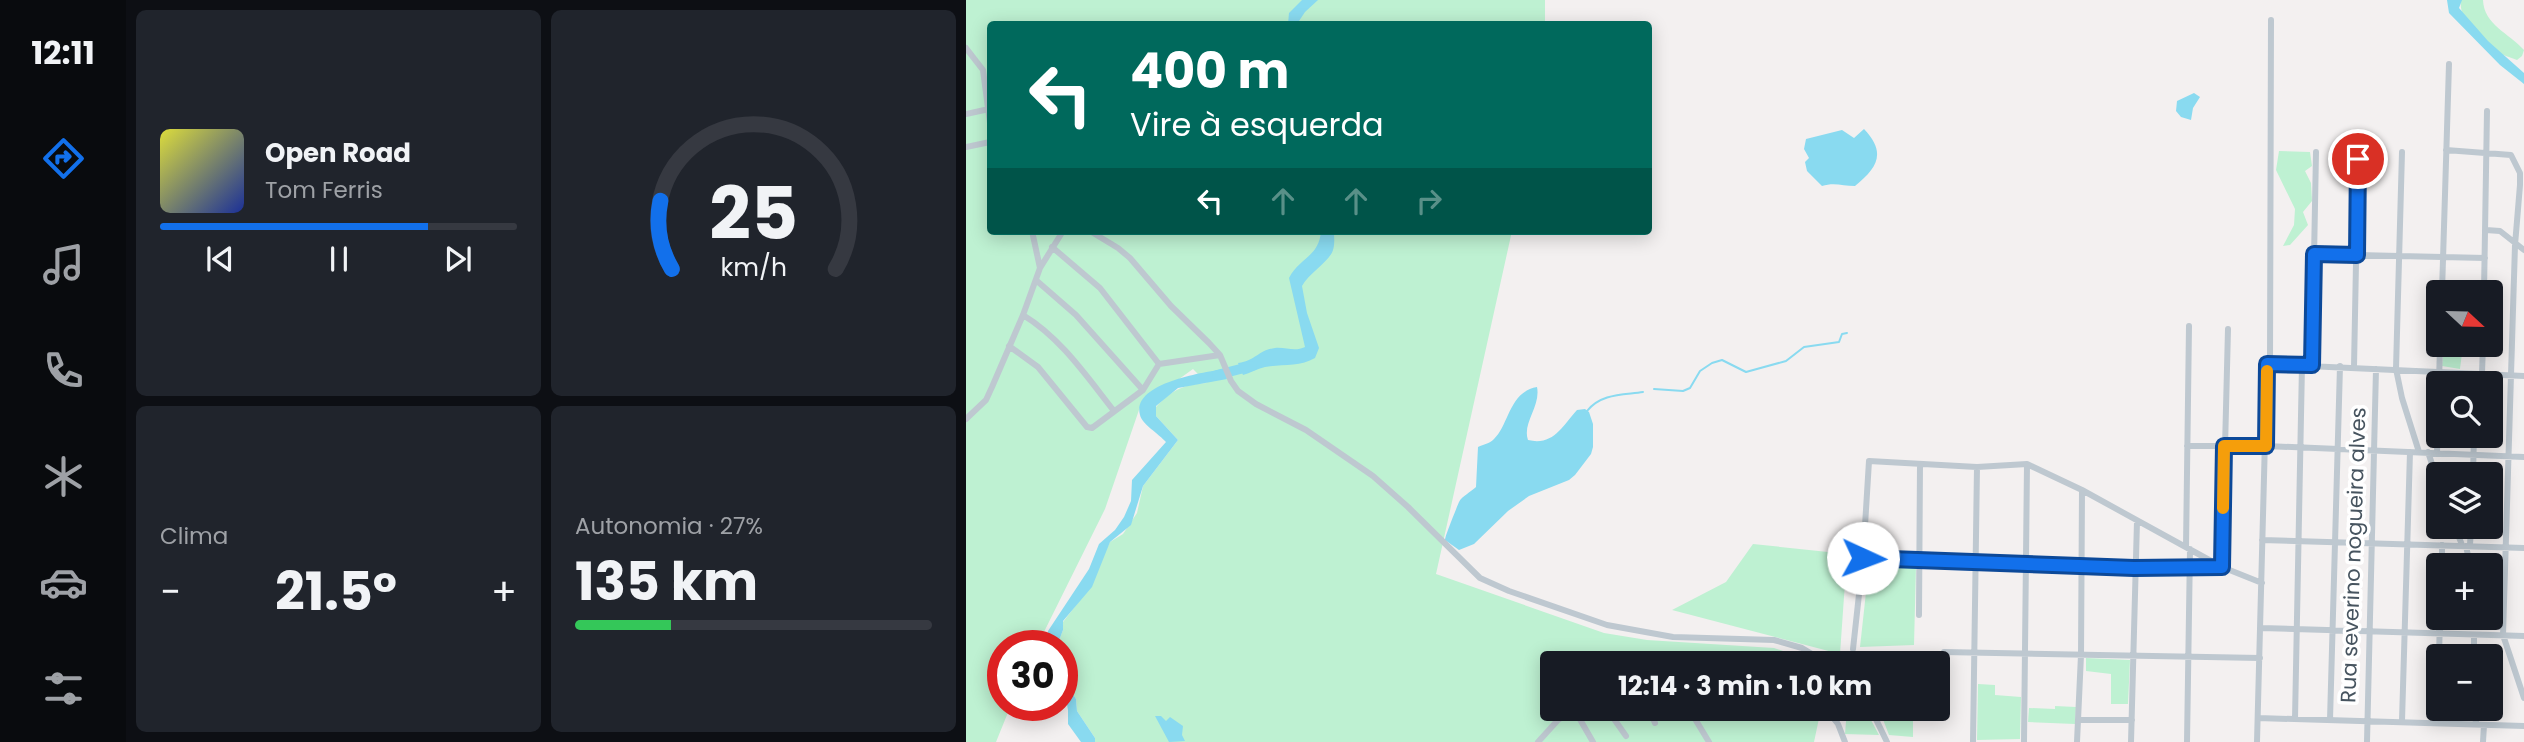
<!DOCTYPE html>
<html lang="pt">
<head>
<meta charset="utf-8">
<style>
  body { margin:0; font-family:Poppins,sans-serif; background:#20242c; color:#f1f3f6; height:100vh; display:flex; flex-direction:column; font-size:26px; white-space:nowrap }
  * { box-sizing:border-box; margin:0 }
  p { font-size:23px; color:#9ea1a6 }
  .icon { flex:none; width:38px; height:38px; fill:none; stroke:currentColor; stroke-width:2; stroke-linecap:round; stroke-linejoin:round }
  .map { position:relative; flex:1; overflow:hidden }
  .side { display:flex; flex-direction:column; gap:10px; padding:10px; background:#0d0f14; width:840px }
  .side>* { flex:none }
  .guide { position:absolute; left:21px; top:21px; width:665px; height:214px; border-radius:7px; box-shadow:0 4px 18px #0003; background:#00695c; color:#fff; overflow:hidden }
  .needle { width:46px; rotate:112deg }
  .buttons { position:absolute; left:1460px; top:280px; display:grid; gap:14px }
  .buttons a { display:grid; place-items:center; width:77px; height:77px; border-radius:7px; background:#171b24; box-shadow:0 4px 18px #0003; font-size:35px }
  .speed { position:absolute; left:21px; top:630px; display:flex; gap:14px; font-size:35px; font-weight:700; text-align:center }
  .speed>* { display:grid; place-content:center; width:91px; height:91px; border-radius:50%; background:#171b24; box-shadow:0 4px 18px #0003; line-height:1 }
  .speed .limit { border:10px solid #d22; background:#fff; color:#111 }
  .pin { position:absolute; display:grid; place-items:center; width:60px; height:60px; color:#fff; margin:-30px; border:4px solid #fff; border-radius:50%; box-shadow:0 2px 7px #0007 }
  .me { position:absolute; width:77px; margin:-38px; rotate:92deg; stroke-linejoin:round; filter:drop-shadow(0 0 5px #0008) }
  .turn { display:flex; align-items:center; gap:24px; height:147px; padding:0 28px; font-size:32px }
  .turn .icon { width:91px; height:91px; stroke-width:2.5 }
  .turn b { display:block; font-size:49px; line-height:60px }
  .lanes { display:flex; align-items:center; height:66px; padding:0 28px; background:#0003; justify-content:center; gap:35px; direction:ltr }
  .lanes .off { opacity:.35 }
  .big { font-size:52px; font-weight:700; line-height:1.1 }
  .side .card { flex:1; display:flex; flex-direction:column; justify-content:center; gap:10px; min-width:0; padding:0 24px; border-radius:10px; background:#20242c }
  .side .dial { align-items:center; gap:0 }
  .dial svg { height:182px; overflow:visible; fill:none; stroke:#363941; stroke-width:7; stroke-linecap:round; text-anchor:middle }
  .dial text { fill:#f1f3f6; stroke:none }
  .song { display:flex; align-items:center; gap:21px }
  .cover { width:84px; height:84px; border-radius:10px; background:linear-gradient(135deg,hsl(60 70% 55%),hsl(230 70% 35%)) }
  .played { height:7px; border-radius:4px; background:linear-gradient(90deg,#1270eb 75%,#363941 75%) }
  .keys { display:flex; justify-content:space-around; direction:ltr }
  .heat { display:flex; justify-content:space-between; align-items:center; font-size:38px; direction:ltr }
  .charge { height:10px; border-radius:5px; background:linear-gradient(90deg,#34c759 27%,#363941 0) }
  .side .tiles { flex:1; display:grid; gap:10px; grid-template-columns:repeat(2,1fr) }
  .trip { position:absolute; left:574px; top:651px; width:410px; height:70px; border-radius:7px; background:#171b24; box-shadow:0 4px 18px #0003; font-weight:700; line-height:70px; text-align:center }
  main { display:flex; flex:1; min-height:0 }
  .tabs { display:flex; flex-direction:column; width:126px; justify-content:space-around; align-items:center; background:#090b0e; color:#9ea1a6 }
  .tabs .icon { width:49px; height:49px }
  .tabs .active { color:#1270eb }
  .tabs b { font-size:32px; color:#f1f3f6 }
  .map>svg:first-child { display:block }
  .green { fill:#bef1d2 }
  .water { fill:#89daf0 }
  .lines { fill:none; stroke-linecap:round; stroke-linejoin:round }
  .stream { stroke:#89daf0; stroke-width:2 }
  .river { stroke:#89daf0; stroke-width:10 }
  .street { stroke:#bec8d0; stroke-width:6 }
  .route-casing { stroke:#0c4999; stroke-width:18 }
  .route { stroke:#1270eb; stroke-width:12 }
  .slow { stroke:#f59e0b; stroke-width:12 }
  .labels { text-anchor:middle; dominant-baseline:central; stroke-width:7; stroke-linejoin:round; paint-order:stroke }
  .street-label { font-size:21px; fill:#47545f; stroke:#fff }
</style>
</head>
<body>
<main>
<nav class="tabs">
<b>12:11</b>
<svg class="icon active" aria-label="directions" viewBox="0 0 24 24"><path d="M12 3l9 9-9 9-9-9zM9 14v-3h6M13 9l2 2-2 2"/></svg>
<svg class="icon" aria-label="music" viewBox="0 0 24 24"><path d="M9 18V5l10-2v13"/><circle cx="6" cy="18" r="3"/><circle cx="16" cy="16" r="3"/></svg>
<svg class="icon" aria-label="phone" viewBox="0 0 24 24"><path d="M5 4h4l2 5-3 2q2 4 5 5l2-3 5 2v4C11 20 4 13 5 4z"/></svg>
<svg class="icon" aria-label="climate" viewBox="0 0 24 24"><path d="M12 3v18M4 7l16 10M4 17L20 7"/></svg>
<svg class="icon" aria-label="car" viewBox="0 0 24 24"><path d="M5 17H2v-5l4-1 3-4h7l3 4 3 1v5h-3M9 17h6M6 11h13"/><circle cx="7" cy="17" r="2"/><circle cx="17" cy="17" r="2"/></svg>
<svg class="icon" aria-label="filters" viewBox="0 0 24 24"><path d="M4 7h16M4 17h16"/><circle cx="9" cy="7" r="2"/><circle cx="15" cy="17" r="2"/></svg>
</nav>
<section class="side">
<div class="tiles">
<div class="card">
<div class="song"><i class="cover"></i><div><b>Open Road</b><p>Tom Ferris</p></div></div>
<div class="played"></div>
<div class="keys"><svg class="icon" aria-label="previous" viewBox="0 0 24 24"><path d="M18 5L8 12l10 7zM5 5v14"/></svg><svg class="icon" aria-label="pause" viewBox="0 0 24 24"><path d="M8 5v14M16 5v14"/></svg><svg class="icon" aria-label="next" viewBox="0 0 24 24"><path d="M6 5l10 7-10 7zM19 5v14"/></svg></div>
</div>
<div class="card dial"><svg viewBox="0 0 100 80">
<path d="M14 69A42 42 0 1 1 86 69"/>
<path d="M14 69A42 42 0 0 1 9 39" stroke="#1270eb"/>
<text x="50" y="56" font-size="32" font-weight="700">25</text>
<text x="50" y="72" font-size="11">km/h</text>
</svg></div>
<div class="card"><p>Clima</p>
<div class="heat"><a>−</a><b class="big">21.5°</b><a>+</a></div>
</div>
<div class="card"><p>Autonomia · 27%</p><b class="big">135 km</b><div class="charge"></div></div>
</div>
</section>
<div class="map">
<svg width="1558" height="742" viewBox="0 0 1558 742">
  <rect width="100%" height="100%" fill="#f3f0f0"/>
  <path class="green" d="M0 0H579V24H24V231H546L470 574 638 633 681 640 808 648 852 663H586V709H855L848 742H129V738L111 711 110 699 96 677V646H91L97 630V622L114 600 144 542 157 534 171 513 177 486 212 440 190 416V407C205 390 219 384 241 383L227 369 174 407 139 509 71 646H37V705H45L30 742H0Z
    M1495 0H1517C1518 25 1543 33 1558 50L1556 56 1551 60C1544 57 1536 55 1529 51 1513 43 1492 19 1495 0Z
    M1313 151 1344 152 1346 166 1339 171 1345 183 1346 201 1337 212 1342 225 1324 245 1317 246 1328 225 1329 209 1310 170Z
    M1478 345H1497L1494 369 1476 366Z
    M787 544 881 554 874 654 706 610 760 582Z
    M903 565 950 566 948 645 894 647Z
    M888 653 948 655V663H887Z
    M1120 658 1164 660 1162 704H1145V674L1120 671Z
    M1012 684 1029 685V695L1055 697 1054 739 1011 740Z
    M1089 706 1110 707 1109 724 1062 722 1063 708 1089 709Z
    M881 709H899L913 735 879 734Z
    M913 709H947V737L923 735Z"/>
  <path class="water" d="M336 0H352L339 12 331 24H322L323 13Z
    M1481 0H1496L1493 8 1522 41 1558 73V84L1534 65 1483 13Z
    M1228 93 1234 97 1227 108 1225 120 1215 117 1210 111 1211 101Z
    M898 129C921 153 911 168 889 186 877 186 868 182 856 186L841 171 839 162 843 158 838 149 840 139 876 130 888 138Z
    M355 231H368C368 236 369 244 367 250 364 261 343 273 336 286L341 313 353 348 349 358C334 367 316 364 299 367 291 369 284 373 277 375L272 363C291 360 292 350 309 348 320 347 329 352 339 347L323 278C334 257 353 257 355 231Z
    M258 369 261 379 212 388 190 406V416L212 440 177 486 165 525 144 542 126 587 97 621V630L91 646H80L82 631 123 569 133 544 149 530 158 517 165 501 166 480 200 442C193 434 176 424 174 415 165 383 239 372 258 369Z
    M571 387C575 406 556 423 562 440 587 446 596 427 611 410L619 409 623 412 627 424V447L625 454 609 475 603 480 563 496 542 511 508 544 493 550 479 540C479 536 491 507 493 502 496 496 505 492 510 487L512 447C518 444 523 444 528 439 543 425 543 392 571 387Z
    M96 677 110 699 111 711 129 738V742H115L102 724V710Z
    M189 716H195L200 721 204 717 217 726 216 735 219 741 203 742Z"/>
  <g class="lines">
    <path class="stream" d="M688 389 717 391 724 388 734 371 746 363 756 360 780 372 820 361 838 347 873 342 876 334 881 333
      M621 411C635 393 658 395 677 392"/>
    <path class="river" d="M251 375 286 366"/>
    <path class="street" d="M0 48 17 70 24 123
      M0 114 23 109
      M0 147 24 142
      M1480 150 1545 155 1554 173V185L1549 245 1537 635 1558 698
      M1436 152 1430 369 1436 398 1453 452
      M1520 230 1534 231 1558 250
      M66 231 74 268
      M124 231 152 248 164 258 205 306 243 343 254 355 265 381 272 391 290 404 340 430 407 476 442 507 514 578 543 591 641 625 707 637 808 640 836 648 861 663
      M86 247 134 288 193 364
      M1348 254 1519 258
      M71 281 110 315 177 390
      M1476 292 1483 64
      M1518 292 1521 111
      M57 315C95 338 121 377 148 411
      M43 346 72 367 121 427 126 428 177 390 193 364 254 355
      M1304 364 1305 20
      M1346 365 1350 152
      M1388 367 1392 159
      M1516 373 1517 345
      M1473 383 1474 345
      M0 419 20 400 26 387 57 315 74 268 97 231
      M1221 446H1300L1558 457
      M1462 452 1472 482
      M1471 453 1472 418
      M1507 474 1508 436
      M1489 527 1496 545
      M1296 540 1558 548
      M1504 545 1505 527
      M1500 546 1504 565
      M1220 547 1223 326
      M897 558 1169 568 1256 567 1262 329
      M1476 565V545
      M1524 612 1529 622 1537 629
      M953 615 954 464
      M1295 628 1558 636
      M1508 635V656
      M887 649 897 558 903 461 1011 467 1061 464 1116 490 1256 567 1296 583
      M978 652 1294 658
      M1473 656 1474 618
      M608 709 627 742
      M641 709 660 736
      M683 709 689 723
      M723 709 743 742
      M860 709 872 724 879 742
      M905 709 921 742
      M1509 709 1510 724
      M727 716 746 709
      M1292 718 1558 726
      M1329 719 1336 365
      M1112 720H1166
      M1364 720 1374 366
      M1436 721 1444 452
      M1471 723 1472 697
      M572 742 592 720 608 709
      M1007 742 1011 467
      M1058 742 1061 464
      M1111 742 1115 655 1116 490
      M1165 742 1171 521
      M1221 742 1224 549
      M1291 742 1301 364 1558 376
      M1401 742 1410 369
      M1517 742 1518 725"/>
  </g>
  <g class="lines">
    <g class="route-casing">
      <path id="route" d="M897 558 1168 568 1256 567 1258 446H1300L1301 364 1346 365 1348 254 1391 255 1392 159"/>
    </g>
    <use href="#route" class="route"/>
    <path class="slow" d="M1257 508 1258 446H1300L1301 371"/>
  </g>
  <g class="labels">
    <g class="street-label">
      <text transform="translate(1387 555) rotate(-88)">Rua severino nogueira alves</text>
    </g>
  </g>
</svg>
<div class="buttons">
<a><svg class="needle" viewBox="-14 -14 28 28"><path d="M0-13l5 13h-10z" fill="#e53935"/><path d="M0 13l5-13h-10z" fill="#9ea1a6"/></svg></a>
<a><svg class="icon" aria-label="search" viewBox="0 0 24 24"><circle cx="10" cy="10" r="6"/><path d="M15 15l6 6"/></svg></a>
<a><svg class="icon" aria-label="layers" viewBox="0 0 24 24"><path d="M12 4l9 5-9 5-9-5zM3 14l9 5 9-5"/></svg></a>
<a>+</a>
<a>−</a>
</div>
<div class="speed"><div class="limit">30</div></div>
<div class="pin" style="left:1392px;top:159px;background:#d93025"><svg class="icon" aria-label="arrive" viewBox="0 0 24 24"><path d="M6 21V4h12l-3 4 3 4H6"/></svg></div>
<svg class="me" style="left:897px;top:558px" viewBox="-20 -20 40 40"><circle r="19" fill="#fff"/><path d="M0-13L10 11 0 6-10 11z" fill="#1270eb"/></svg>
<div class="trip">12:14 · 3 min · 1.0 km</div>
<div class="guide">
<div class="turn"><svg class="icon" aria-label="left" viewBox="0 0 24 24"><path d="M17 20v-9H6M10 6l-5 5 5 5"/></svg><div><b>400 m</b>Vire à esquerda</div></div>
<div class="lanes"><svg class="icon" aria-label="left" viewBox="0 0 24 24"><path d="M17 20v-9H6M10 6l-5 5 5 5"/></svg><svg class="icon off" aria-label="ahead" viewBox="0 0 24 24"><path d="M12 20V5M6 11l6-6 6 6"/></svg><svg class="icon off" aria-label="ahead" viewBox="0 0 24 24"><path d="M12 20V5M6 11l6-6 6 6"/></svg><svg class="icon off" aria-label="right" viewBox="0 0 24 24"><path d="M7 20v-9h11M14 6l5 5-5 5"/></svg></div>
</div>
</div>
</main>
</body>
</html>
